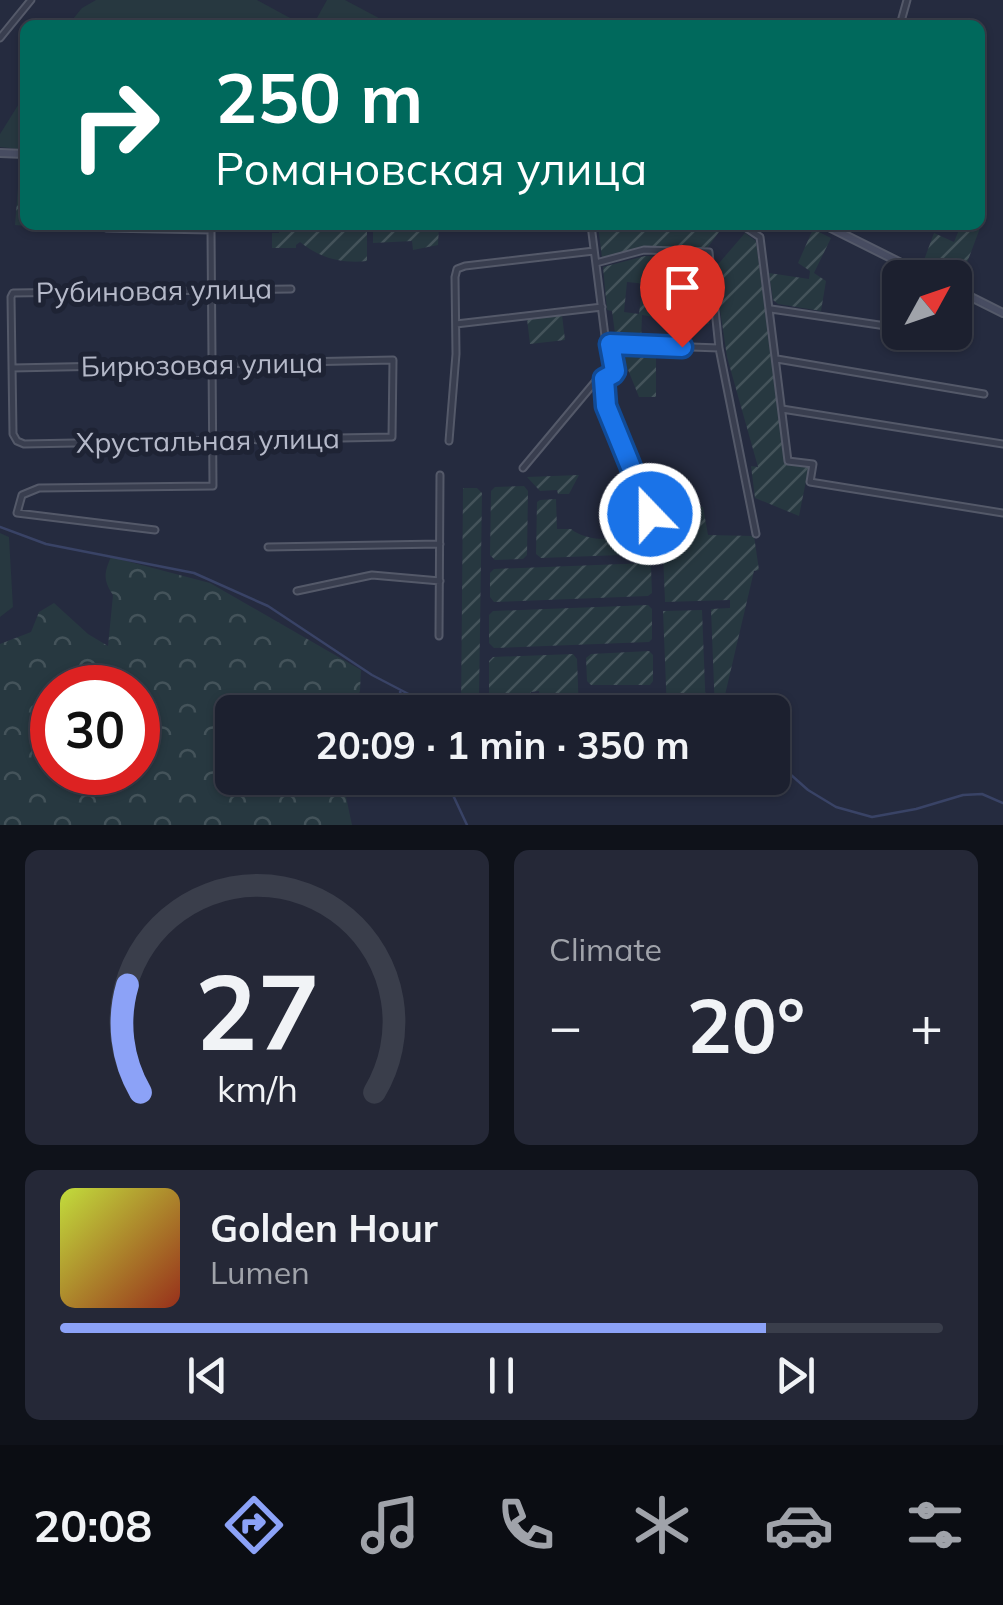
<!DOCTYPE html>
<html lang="en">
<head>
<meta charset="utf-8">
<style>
  body { margin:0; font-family:Mulish,sans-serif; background:#252837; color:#f1f3f6; height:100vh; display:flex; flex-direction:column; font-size:38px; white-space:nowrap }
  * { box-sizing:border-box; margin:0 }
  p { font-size:32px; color:#a0a3aa }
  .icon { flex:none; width:55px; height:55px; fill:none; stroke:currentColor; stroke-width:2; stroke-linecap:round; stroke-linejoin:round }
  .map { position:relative; height:825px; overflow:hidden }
  .sheet { display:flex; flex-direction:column; gap:25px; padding:25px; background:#0f121a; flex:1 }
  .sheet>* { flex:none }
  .guide { position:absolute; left:20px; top:20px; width:965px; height:210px; border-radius:15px; box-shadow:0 2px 8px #0004,0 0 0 2px #3a3e4b; background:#00695c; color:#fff; overflow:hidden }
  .needle { width:65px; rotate:50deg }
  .buttons { position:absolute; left:882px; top:260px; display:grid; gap:20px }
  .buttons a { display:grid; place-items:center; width:90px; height:90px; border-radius:15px; background:#1c202f; box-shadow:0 2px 8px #0004,0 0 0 2px #3a3e4b; font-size:50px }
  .speed { position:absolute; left:30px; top:665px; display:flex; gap:20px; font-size:50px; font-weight:700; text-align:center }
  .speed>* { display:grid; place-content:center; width:130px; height:130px; border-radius:50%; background:#1c202f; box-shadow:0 2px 8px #0004,0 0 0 2px #3a3e4b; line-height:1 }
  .speed .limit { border:15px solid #d22; background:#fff; color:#111 }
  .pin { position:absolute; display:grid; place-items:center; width:85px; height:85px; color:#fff; margin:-102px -42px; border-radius:50% 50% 50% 0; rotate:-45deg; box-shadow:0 0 10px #0007 }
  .pin .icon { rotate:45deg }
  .me { position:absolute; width:110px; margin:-55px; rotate:338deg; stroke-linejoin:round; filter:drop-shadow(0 0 8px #0008) }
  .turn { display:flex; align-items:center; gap:35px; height:210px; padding:0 30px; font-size:45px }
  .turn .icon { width:130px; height:130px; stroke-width:2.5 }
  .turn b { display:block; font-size:70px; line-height:85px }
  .big { font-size:75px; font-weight:700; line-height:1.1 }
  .sheet .card { flex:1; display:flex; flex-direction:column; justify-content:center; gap:15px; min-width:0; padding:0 35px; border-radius:15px; background:#252837 }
  .sheet .dial { align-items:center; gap:0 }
  .dial svg { height:260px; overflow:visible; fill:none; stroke:#3a3e4b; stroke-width:7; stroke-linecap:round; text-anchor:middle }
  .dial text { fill:#f1f3f6; stroke:none }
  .song { display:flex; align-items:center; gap:30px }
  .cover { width:120px; height:120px; border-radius:15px; background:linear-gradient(135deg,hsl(70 70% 55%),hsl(10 70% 35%)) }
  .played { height:10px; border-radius:5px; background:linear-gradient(90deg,#8ca2f7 80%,#3a3e4b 80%) }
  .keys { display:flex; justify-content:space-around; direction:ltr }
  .heat { display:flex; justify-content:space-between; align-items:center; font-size:55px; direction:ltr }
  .sheet .tiles { flex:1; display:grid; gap:25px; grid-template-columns:1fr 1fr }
  .card:last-child { grid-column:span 2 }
  .trip { position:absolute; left:215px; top:695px; width:575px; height:100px; border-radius:15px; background:#1c202f; box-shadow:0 2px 8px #0004,0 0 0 2px #3a3e4b; font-weight:700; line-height:100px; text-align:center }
  .menu { display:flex; height:160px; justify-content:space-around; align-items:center; background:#0b0d13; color:#a0a3aa }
  .menu .icon { width:70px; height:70px }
  .menu .selected { color:#8ca2f7 }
  .menu b { font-size:45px; color:#f1f3f6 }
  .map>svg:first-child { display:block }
  .grass { fill:#273840 }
  .forest { fill:url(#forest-crowns); fill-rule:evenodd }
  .garden { fill:url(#garden-furrows) }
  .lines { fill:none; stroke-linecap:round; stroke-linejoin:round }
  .stream { stroke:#394366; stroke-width:2.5 }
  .street-casing { stroke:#545969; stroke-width:9 }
  .secondary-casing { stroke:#545969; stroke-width:10 }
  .street { stroke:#393e4f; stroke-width:5 }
  .secondary { stroke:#474c61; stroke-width:6 }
  .route-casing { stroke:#114b97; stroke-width:25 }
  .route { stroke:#1a73e8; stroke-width:18 }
  .labels { text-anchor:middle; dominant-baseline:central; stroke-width:10; stroke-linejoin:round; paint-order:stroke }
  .street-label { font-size:28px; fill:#b5b9c9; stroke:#1e2334 }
</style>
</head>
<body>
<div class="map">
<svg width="1003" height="825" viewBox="0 0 1003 825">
  <defs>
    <pattern id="forest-crowns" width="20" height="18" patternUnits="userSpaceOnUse" patternTransform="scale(2.5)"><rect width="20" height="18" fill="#273840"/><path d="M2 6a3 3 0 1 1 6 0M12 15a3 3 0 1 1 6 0" fill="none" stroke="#44535a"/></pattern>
    <pattern id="garden-furrows" width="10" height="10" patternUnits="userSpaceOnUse" patternTransform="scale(2.5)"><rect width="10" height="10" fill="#273840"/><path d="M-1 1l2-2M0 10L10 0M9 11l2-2" fill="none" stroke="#44535a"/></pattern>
  </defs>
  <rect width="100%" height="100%" fill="#252b3f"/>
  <path class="grass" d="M96 0H257L303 25H68L82 8Z
    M327 0H345L392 25H313Z
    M25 94V150L0 147V134Z
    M0 533 9 537 13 607 0 617Z"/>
  <path class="forest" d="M111 557 210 583 361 670 360 691 350 712H232V778H342L352 825H0V644L31 632 39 612 54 603 88 634 108 646 113 595C103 580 104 573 111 557ZM52 688H138V772H52Z"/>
  <path class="garden" d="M20 163H25V225H64V229L15 225Z
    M259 225H367V261C343 264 319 258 300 242L296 245V248H272V233H279V227Z
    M373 225H439L438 245 413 250 412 241 373 243Z
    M598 225H724L706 250 644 247 602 258Z
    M961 225H975L980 228 961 279 924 260 934 233 954 242Z
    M813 229 831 238 814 273 826 281 821 311 778 304 773 300 769 273 809 279 810 271 798 263Z
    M745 233 756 241 785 463 809 466 799 516 755 498 751 466 758 467 727 357 714 269Z
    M645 256 689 258 690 271 676 287 627 282 624 312 639 314 642 289 671 293 662 303 669 305 667 319 642 315 641 341H616L612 311 607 310 603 267Z
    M706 290 709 324 670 319 695 291Z
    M562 315 565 340 530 344 527 319Z
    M620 350 656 351V397H639Z
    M579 475 569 494H558L557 490 540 491 527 477Z
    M524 486 528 491 527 555 523 559 495 560 490 555 491 491 495 487Z
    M463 488H477L482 493 479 699 510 712H461Z
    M556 499 557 529H571C590 544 629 542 647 525L650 533 651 551 648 554 541 558 536 554 537 502 540 500Z
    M685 506 703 507 708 535 754 536 759 570 754 571 721 712H715L711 609 730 608V600L665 602 662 528 658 520 685 509Z
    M647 563 651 567 652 593 648 596 494 602 490 597V573L494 569Z
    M648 605 652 609V639L649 642 494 648 489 643V615L493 611Z
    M702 610 706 712H667L663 611Z
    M649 651 653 655V681L650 685H591L587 681 586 658 591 654Z
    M573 654 577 659 579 712H541L539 691 531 692V704L529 711 489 693V661L493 657Z
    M592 694H650L654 697V712H588V699Z"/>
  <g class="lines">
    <path class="stream" d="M0 527 46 544 194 573 268 606 372 675 443 712
      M400 692 411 712
      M772 758 808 790 836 807 872 817 916 809 963 795 982 794 1003 803
      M445 778 467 825"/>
    <g class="street-casing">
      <path id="street" d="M900 25 907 0
        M0 38 31 0
        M591 225 605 336C612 350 623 371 604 379L607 406 650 514
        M742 225 760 237 788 461 813 464 810 482 1003 513
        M106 228 211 230 215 227 235 225
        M596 263 644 250 709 252 719 348 756 534
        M771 309 886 326
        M456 324 602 307
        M610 344 719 348
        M777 359 984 394
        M12 368 393 360 392 437 24 444 17 441 13 434 11 297 13 293 291 289
        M782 409 1003 444
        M449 441 456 354 455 277 457 269 465 266 594 251
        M523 468 600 376
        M613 500 635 478
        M155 530 17 513 22 495 39 488 213 486 211 230
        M268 547 440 544
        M297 591 372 575 440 581
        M439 636 440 475"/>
    </g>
    <g class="secondary-casing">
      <path id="secondary" d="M0 153 25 154
        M825 225 931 278
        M955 289 1003 313"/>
    </g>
    <use href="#street" class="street"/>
    <use href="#secondary" class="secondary"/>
  </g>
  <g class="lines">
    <g class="route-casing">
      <path id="route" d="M650 514 606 406 604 379 613 374 615 371 610 344 682 347"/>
    </g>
    <use href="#route" class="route"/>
  </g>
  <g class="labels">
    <g class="street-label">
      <text transform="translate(154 290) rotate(-1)">Рубиновая улица</text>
      <text transform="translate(202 364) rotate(-1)">Бирюзовая улица</text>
      <text transform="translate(208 440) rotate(-1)">Хрустальная улица</text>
    </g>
  </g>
</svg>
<div class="buttons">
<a><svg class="needle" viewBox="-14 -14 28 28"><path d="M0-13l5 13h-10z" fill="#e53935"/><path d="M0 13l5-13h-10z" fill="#a0a3aa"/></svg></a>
</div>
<div class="speed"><div class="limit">30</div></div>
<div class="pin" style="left:682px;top:347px;background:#d93025"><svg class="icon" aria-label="arrive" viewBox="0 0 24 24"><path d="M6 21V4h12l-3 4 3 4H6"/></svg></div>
<svg class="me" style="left:650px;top:514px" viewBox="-20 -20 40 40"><circle r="17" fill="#1a73e8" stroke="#fff" stroke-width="3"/><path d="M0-11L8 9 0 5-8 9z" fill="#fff"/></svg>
<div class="trip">20:09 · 1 min · 350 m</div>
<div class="guide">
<div class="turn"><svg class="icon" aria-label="right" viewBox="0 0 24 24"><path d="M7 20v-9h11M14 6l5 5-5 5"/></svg><div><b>250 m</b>Романовская улица</div></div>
</div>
</div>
<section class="sheet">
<div class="tiles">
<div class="card dial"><svg viewBox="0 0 100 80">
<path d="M14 69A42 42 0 1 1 86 69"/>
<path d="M14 69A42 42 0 0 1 10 36" stroke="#8ca2f7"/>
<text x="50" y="56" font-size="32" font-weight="700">27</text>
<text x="50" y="72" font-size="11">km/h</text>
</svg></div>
<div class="card"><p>Climate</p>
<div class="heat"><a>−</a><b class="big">20°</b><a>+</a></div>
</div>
<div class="card">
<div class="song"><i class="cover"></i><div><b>Golden Hour</b><p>Lumen</p></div></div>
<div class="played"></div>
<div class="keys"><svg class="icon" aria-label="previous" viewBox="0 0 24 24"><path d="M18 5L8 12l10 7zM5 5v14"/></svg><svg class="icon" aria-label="pause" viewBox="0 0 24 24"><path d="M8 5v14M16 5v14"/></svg><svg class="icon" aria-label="next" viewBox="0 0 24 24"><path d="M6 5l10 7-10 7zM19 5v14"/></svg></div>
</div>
</div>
</section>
<nav class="menu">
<b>20:08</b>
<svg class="icon selected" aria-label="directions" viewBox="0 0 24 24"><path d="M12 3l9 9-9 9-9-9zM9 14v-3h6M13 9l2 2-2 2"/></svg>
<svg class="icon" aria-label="music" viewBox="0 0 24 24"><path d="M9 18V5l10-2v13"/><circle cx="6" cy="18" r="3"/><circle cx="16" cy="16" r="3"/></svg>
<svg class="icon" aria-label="phone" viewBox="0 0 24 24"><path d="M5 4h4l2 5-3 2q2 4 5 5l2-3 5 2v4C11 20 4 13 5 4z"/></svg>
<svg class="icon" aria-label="climate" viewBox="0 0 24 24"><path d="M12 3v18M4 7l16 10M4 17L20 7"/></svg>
<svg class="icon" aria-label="car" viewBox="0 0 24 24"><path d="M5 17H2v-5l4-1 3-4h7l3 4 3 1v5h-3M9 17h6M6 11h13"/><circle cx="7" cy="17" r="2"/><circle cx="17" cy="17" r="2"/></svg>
<svg class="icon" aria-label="filters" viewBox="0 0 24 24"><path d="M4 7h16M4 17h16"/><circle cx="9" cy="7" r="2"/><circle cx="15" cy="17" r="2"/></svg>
</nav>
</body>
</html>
